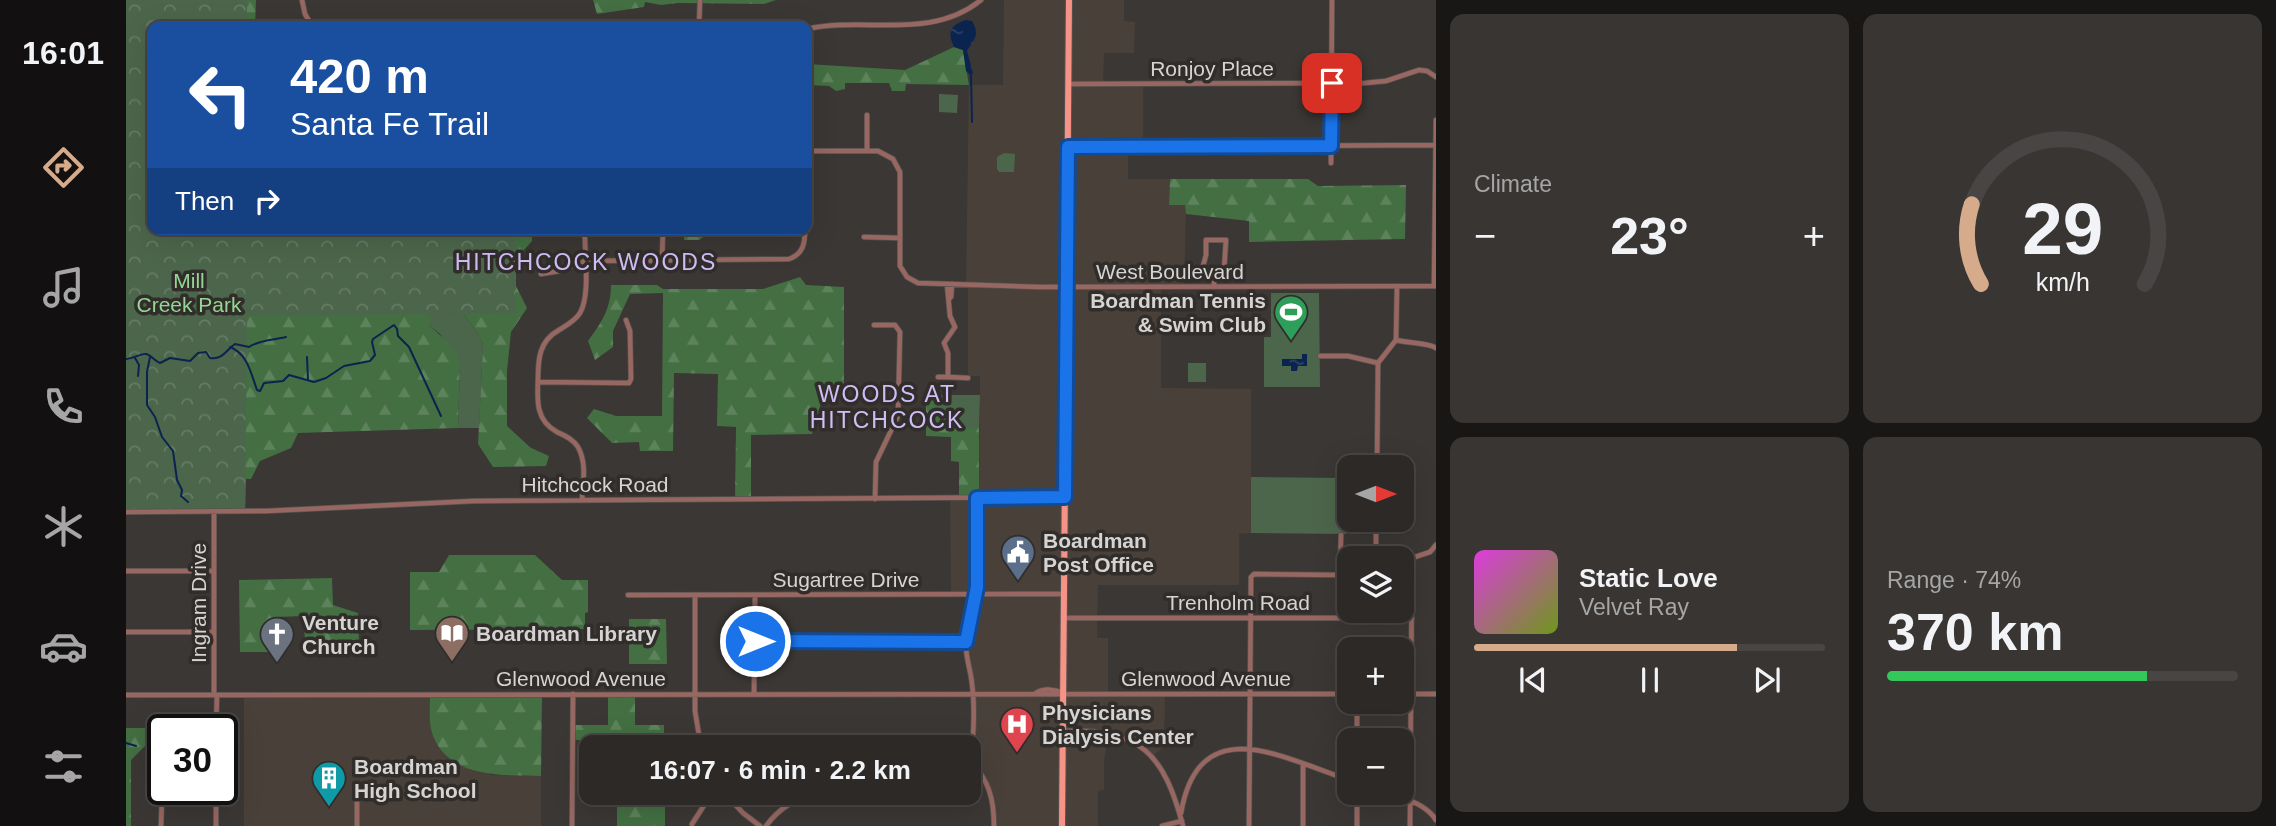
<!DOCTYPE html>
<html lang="en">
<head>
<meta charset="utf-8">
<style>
  body { margin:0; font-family:Helvetica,sans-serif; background:#383533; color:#f1f3f6; height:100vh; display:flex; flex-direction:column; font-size:26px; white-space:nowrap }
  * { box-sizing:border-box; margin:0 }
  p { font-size:23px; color:#a6a6a7 }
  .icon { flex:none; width:38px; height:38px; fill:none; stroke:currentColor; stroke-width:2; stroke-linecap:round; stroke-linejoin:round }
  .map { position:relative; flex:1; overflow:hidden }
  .panel { display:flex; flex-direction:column; gap:14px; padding:14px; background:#181715; width:840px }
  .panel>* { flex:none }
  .guide { position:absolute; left:21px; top:21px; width:665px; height:214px; border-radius:14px; box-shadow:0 7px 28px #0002,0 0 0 2px #484544; background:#1a4fa0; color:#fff; overflow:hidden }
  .needle { width:46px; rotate:90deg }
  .tools { position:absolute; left:1211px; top:455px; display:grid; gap:14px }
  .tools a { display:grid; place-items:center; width:77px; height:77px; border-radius:14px; background:#2c2927; box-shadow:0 7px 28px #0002,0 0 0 2px #484544; font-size:35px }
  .speed { position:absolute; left:21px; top:714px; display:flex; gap:14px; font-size:35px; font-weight:700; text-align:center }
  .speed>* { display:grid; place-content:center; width:91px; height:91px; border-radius:50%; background:#2c2927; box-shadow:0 7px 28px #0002,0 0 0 2px #484544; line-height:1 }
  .speed .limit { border:4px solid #111; border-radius:10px; background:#fff; color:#111 }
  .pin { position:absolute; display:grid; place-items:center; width:60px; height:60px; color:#fff; margin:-30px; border-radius:14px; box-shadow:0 4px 10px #0006 }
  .me { position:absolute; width:77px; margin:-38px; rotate:90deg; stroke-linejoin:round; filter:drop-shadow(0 0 5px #0008) }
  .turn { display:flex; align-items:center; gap:24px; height:147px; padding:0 28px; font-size:32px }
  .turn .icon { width:91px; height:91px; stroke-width:2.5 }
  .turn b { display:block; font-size:49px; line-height:60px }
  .then { display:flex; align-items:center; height:66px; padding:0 28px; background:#0003; gap:14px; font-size:26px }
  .big { font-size:52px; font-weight:700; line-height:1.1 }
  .panel .card { flex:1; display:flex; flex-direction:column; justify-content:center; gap:10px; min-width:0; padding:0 24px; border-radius:14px; background:#383533 }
  .panel .dial { align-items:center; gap:0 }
  .dial svg { height:182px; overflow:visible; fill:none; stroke:#484544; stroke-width:7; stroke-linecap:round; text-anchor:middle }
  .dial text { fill:#f1f3f6; stroke:none }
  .song { display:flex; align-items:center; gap:21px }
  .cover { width:84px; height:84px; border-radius:10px; background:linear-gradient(135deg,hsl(300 70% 55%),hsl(80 70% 35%)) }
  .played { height:7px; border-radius:4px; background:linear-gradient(90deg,#d6ab8b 75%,#484544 75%) }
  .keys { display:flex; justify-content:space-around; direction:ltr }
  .heat { display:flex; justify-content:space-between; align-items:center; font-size:38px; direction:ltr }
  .charge { height:10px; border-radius:5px; background:linear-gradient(90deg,#34c759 74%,#484544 0) }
  .panel .tiles { flex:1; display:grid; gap:14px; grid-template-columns:repeat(2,1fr) }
  .trip { position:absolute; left:453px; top:735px; width:402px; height:70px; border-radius:14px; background:#2c2927; box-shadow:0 7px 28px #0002,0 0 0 2px #484544; font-weight:700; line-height:70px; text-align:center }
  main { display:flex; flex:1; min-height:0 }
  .dock { display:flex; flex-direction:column; width:126px; justify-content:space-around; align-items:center; background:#121010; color:#a6a6a7 }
  .dock .icon { width:49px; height:49px }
  .dock .selected { color:#d6ab8b }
  .dock b { font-size:32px; color:#f1f3f6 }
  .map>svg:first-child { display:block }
  .built { fill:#494039 }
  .green { fill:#4c664b }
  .forest { fill:url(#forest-firs) }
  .park { fill:url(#park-crowns) }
  .water { fill:url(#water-ripples) }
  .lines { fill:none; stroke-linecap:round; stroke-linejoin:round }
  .stream { stroke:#0b244f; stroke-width:2 }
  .minor-casing { stroke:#575350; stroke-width:6 }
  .major-casing { stroke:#575350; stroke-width:8 }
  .minor { stroke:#986761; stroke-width:4.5 }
  .major { stroke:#f79287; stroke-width:6 }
  .route-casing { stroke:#114b97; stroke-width:18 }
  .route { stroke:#1a73e8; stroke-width:12 }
  .labels { text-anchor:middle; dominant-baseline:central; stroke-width:7; stroke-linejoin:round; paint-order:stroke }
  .street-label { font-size:21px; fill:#d6d4d2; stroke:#302d2a }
  .park-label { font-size:21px; fill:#94d692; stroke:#302d2a }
  .poi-label { font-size:21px; font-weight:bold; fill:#d6d4d2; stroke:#302d2a; text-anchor:start }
  .neighbourhood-label { font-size:23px; letter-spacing:2px; fill:#cfbdf6; stroke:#302d2a }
</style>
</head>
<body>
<main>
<nav class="dock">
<b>16:01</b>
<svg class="icon selected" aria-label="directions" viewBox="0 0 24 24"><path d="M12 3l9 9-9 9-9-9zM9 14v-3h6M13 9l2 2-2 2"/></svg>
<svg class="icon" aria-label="music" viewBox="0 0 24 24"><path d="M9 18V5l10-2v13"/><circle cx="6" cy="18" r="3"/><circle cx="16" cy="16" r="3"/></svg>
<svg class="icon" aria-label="phone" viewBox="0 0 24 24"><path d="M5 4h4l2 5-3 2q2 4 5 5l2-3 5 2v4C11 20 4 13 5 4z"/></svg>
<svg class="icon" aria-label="climate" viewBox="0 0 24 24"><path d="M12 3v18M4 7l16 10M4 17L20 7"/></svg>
<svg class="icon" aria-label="car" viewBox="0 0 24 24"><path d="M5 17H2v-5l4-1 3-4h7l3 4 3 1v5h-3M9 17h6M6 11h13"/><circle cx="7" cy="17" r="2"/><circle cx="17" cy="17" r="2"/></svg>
<svg class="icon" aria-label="filters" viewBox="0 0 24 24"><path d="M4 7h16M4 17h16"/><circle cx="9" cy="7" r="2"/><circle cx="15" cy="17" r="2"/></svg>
</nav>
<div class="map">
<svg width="1310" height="826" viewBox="0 0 1310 826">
  <defs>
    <pattern id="forest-firs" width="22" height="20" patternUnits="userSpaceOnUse" patternTransform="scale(1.75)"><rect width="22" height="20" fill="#436f42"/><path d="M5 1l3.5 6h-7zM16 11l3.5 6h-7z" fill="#5d835c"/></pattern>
    <pattern id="park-crowns" width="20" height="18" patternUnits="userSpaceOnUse" patternTransform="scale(1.75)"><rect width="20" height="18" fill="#4c664b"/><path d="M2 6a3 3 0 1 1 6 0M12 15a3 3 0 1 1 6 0" fill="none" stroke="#657b64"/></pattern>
    <pattern id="water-ripples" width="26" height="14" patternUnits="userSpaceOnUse" patternTransform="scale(1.75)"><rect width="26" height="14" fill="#0b244f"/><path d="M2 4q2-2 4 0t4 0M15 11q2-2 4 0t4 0" fill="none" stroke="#2e4367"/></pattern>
  </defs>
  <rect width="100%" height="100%" fill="#3b3734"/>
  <path class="built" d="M878 0H998V21L1009 22 1008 53H978L977 83 1017 84V147H1002V179H1044L1043 204 1060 205 1058 287H1035V388L1125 389V533L1113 534V585H972L971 638H982V693H1039L1038 746 1026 757 1016 747 983 733 978 761V790L972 791V826H868L863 789 844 761 846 745 847 688 840 636 850 595 825 594 824 498 853 497 854 376H842V285H840L843 85H877Z
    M118 695H304V723L365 775 415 776V826H118Z"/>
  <path class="green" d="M813 94 832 95 831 113 813 112Z
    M878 153 889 154 888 172H873L871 169V157Z
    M1145 293H1193L1194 387H1138V337H1145Z
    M337 313 353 335 357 345 353 428H332L334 364 314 334 303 325 302 314Z
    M1062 363H1080V382H1062Z
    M813 395H854L853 428H813Z
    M1125 477 1221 478 1220 534 1125 533Z"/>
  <path class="forest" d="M0 0H130L129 26H26V229H406V241L390 259V286L401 308 385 332 381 371V426L405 448 423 456 420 466 367 467 352 444 357 345 353 335 337 313 303 314V325L329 349 334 364 332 428 172 433 165 448 134 461 125 479H120L119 511 0 512Z
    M467 0H650L638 4 552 3 535 5 519 2 518 7 471 14Z
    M828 47 837 50 843 85 780 84 779 91H766L763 83H719V89L710 91 703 86 681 85V64L779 70Z
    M1044 179H1182L1192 186 1280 185 1279 239 1123 242V221L1060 214 1059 205H1043Z
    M558 229H604L603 232H585L573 240H558Z
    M674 277 680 285 718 287V395L697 396 686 434 625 435V499H609L610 427 591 426 592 374 548 373 547 451H514L513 442 486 443 461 418 468 409 490 416H536L537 293 504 294 487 331V347L469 360 462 341C476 322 485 308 485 285H531L537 289H637Z
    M800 395H813V428H853V498H833V462L825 461V437L800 436Z
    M323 555H409L436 580H462V612L459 613V629L284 630V572H313Z
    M206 578 207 605 232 613 233 644 179 645 178 616 149 617V652H114L113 580Z
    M503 619H540L541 664H503Z
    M416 694 415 776C378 775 326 779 308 738 302 725 304 709 304 695Z
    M482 694H509V725H538V747H487L476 740H447V725H482Z
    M0 728H29V736L5 760V826H0Z
    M491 793H539V826H491Z"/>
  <path class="park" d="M0 0H121V26H26V229H389L390 313 121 316 119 511 0 512Z"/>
  <path class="water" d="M840 20 846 21C855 36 847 40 841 51L847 73 845 76 840 71 837 50 828 47C821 32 824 25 840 20Z
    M1176 354H1181V366H1172L1171 371H1165V366H1156V359H1176Z"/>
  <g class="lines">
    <path class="stream" d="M845 76 846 122
      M104 347C122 354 125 374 131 390L134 391 138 383 157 381 163 375 188 382 200 378 218 366 244 361 249 355 246 342 247 339 268 325 271 329 272 336 283 347 315 416
      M24 357 21 372V405L29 417 36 437 47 451 51 480 56 490 55 496 62 502
      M181 357 182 380
      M9 358 13 365 12 376
      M0 359C4 359 18 353 20 354 25 355 29 361 34 363L44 358 64 361 72 353 80 352 84 358C97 360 100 350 109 344L123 347C133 340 148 340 160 337
      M0 743 10 746"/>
    <g class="minor-casing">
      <path id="minor" d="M176 0 179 14 186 26
        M573 26 574 0
        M681 29C739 16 805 41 855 0
        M943 84 1239 83 1260 81 1293 70 1301 71 1310 77
        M942 147 1310 145
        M681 151H752L767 159 774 172V266L781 277 792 283 914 287 1310 286
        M741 151V115
        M1205 163 1206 0
        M738 237 774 238
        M536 261 537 229
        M415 274 433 271 459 261 663 259C677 254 679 244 679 229
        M821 284 824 316 829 327 818 343 822 353V377L842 378
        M1308 286 1310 120
        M1088 287V276L1076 270 1080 255V240H1100L1098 270 1094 274 1088 276
        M823 299 825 297 826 284
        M748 325H769L774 332 772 416 750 462 749 499
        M1270 340 1271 286
        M1270 340C1281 343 1303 343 1310 348
        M1194 356H1222L1252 363
        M812 377H822
        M412 382 503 383 505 379 504 331 500 320
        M1251 467 1252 363 1270 340
        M456 500C457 483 461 463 452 447 447 439 439 436 431 432 410 421 411 401 412 380 412 359 413 341 433 330 441 325 449 321 454 313 464 296 459 258 459 239L457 229
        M0 512 140 511 348 501 939 497
        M1221 551 1267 552 1286 558
        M1250 551V520
        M1286 558 1304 552 1310 545
        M0 571H88
        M502 595 938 594
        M569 595V711L575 747
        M938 618H1286
        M0 632H88
        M629 641 840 642
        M910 693C918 688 929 689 937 693
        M628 694 629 595
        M1276 694H1310
        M0 695 1223 694
        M88 695V512
        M1231 702V740
        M90 730 91 695
        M937 731C1015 728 1038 754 1057 826
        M653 747 676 745 800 744 819 747
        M844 760C848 739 849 706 846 684 845 671 840 659 840 646 838 626 849 607 851 587V498
        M844 761C863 780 868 799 868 826
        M1177 764V826
        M598 793 617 813 634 826
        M1231 793V826
        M1260 793C1279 799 1299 803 1310 820
        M1055 813C1073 709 1157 758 1223 780
        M566 824 586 793
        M35 826 37 765
        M90 826V789
        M231 826V791
        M446 826 447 694
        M640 826C653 808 670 798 691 793
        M1036 826 1056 821
        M1123 826 1125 577 1128 574 1214 575 1215 535
        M1284 826 1286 558"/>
    </g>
    <g class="major-casing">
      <path id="major" d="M936 826 943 0"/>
    </g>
    <use href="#minor" class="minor"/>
    <use href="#major" class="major"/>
  </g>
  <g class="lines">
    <g class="route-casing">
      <path id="route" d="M629 641 840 642 851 587V498L939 497 942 147 1205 146 1206 83"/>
    </g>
    <use href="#route" class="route"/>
  </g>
  <defs>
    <g id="stadium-pin" transform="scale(1.75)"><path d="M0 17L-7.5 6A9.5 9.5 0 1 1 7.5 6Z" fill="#2e9e5b" stroke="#302d2a"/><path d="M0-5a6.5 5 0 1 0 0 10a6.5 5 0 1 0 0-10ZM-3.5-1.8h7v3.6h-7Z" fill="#fff"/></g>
    <g id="civic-pin" transform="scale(1.75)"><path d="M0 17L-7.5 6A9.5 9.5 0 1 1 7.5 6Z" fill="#5c6f8a" stroke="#302d2a"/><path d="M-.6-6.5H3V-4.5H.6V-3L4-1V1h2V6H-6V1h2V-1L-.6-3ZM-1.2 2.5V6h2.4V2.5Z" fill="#fff"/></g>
    <g id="library-pin" transform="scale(1.75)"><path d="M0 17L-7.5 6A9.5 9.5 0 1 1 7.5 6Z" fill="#8d6e63" stroke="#302d2a"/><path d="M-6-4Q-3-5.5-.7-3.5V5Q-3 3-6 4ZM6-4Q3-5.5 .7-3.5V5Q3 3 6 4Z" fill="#fff"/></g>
    <g id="church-pin" transform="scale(1.75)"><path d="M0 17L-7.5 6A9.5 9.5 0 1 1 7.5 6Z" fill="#6b7280" stroke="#302d2a"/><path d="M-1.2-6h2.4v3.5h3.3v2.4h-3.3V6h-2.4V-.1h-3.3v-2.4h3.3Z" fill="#fff"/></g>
    <g id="hospital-pin" transform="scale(1.75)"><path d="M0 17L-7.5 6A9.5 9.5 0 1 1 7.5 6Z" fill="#e0444e" stroke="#302d2a"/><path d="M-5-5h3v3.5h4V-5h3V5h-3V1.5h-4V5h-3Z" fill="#fff"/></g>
    <g id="building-pin" transform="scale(1.75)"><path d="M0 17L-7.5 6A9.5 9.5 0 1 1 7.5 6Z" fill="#0f9aa8" stroke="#302d2a"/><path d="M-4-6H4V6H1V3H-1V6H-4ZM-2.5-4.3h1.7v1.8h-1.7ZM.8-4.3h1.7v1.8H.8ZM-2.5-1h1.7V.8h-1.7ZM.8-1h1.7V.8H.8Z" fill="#fff"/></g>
  </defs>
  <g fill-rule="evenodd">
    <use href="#stadium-pin" x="1165" y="312"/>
    <use href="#civic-pin" x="892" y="552"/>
    <use href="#library-pin" x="326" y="633"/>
    <use href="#church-pin" x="151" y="634"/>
    <use href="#hospital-pin" x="891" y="724"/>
    <use href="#building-pin" x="203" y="778"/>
  </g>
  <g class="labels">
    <g class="street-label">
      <text x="1086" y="68">Ronjoy Place</text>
      <text x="1044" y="271">West Boulevard</text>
      <text x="469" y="484">Hitchcock Road</text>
      <text x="720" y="579">Sugartree Drive</text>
      <text x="1112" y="602">Trenholm Road</text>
      <text transform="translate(72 603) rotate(-90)">Ingram Drive</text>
      <text x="455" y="678">Glenwood Avenue</text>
      <text x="1080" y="678">Glenwood Avenue</text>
    </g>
    <g class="park-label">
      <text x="63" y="280">Mill<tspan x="63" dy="24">Creek Park</tspan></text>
    </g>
    <g class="poi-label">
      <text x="1140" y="300" text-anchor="end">Boardman Tennis<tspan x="1140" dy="24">&amp; Swim Club</tspan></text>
      <text x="917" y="540">Boardman<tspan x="917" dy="24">Post Office</tspan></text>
      <text x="176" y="622">Venture<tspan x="176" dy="24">Church</tspan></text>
      <text x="350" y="633">Boardman Library</text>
      <text x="916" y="712">Physicians<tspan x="916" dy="24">Dialysis Center</tspan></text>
      <text x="228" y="766">Boardman<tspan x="228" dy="24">High School</tspan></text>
    </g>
    <g class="neighbourhood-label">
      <text x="460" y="262">HITCHCOCK WOODS</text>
      <text x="761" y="394">WOODS AT<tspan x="761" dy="26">HITCHCOCK</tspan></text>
    </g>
  </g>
</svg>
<div class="tools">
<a><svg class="needle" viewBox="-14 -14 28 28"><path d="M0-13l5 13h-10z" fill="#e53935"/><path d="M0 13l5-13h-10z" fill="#a6a6a7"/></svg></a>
<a><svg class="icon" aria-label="layers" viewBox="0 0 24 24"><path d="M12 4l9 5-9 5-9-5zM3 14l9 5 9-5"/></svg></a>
<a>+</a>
<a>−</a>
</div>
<div class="speed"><div class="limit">30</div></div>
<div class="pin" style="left:1206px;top:83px;background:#d93025"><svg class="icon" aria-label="arrive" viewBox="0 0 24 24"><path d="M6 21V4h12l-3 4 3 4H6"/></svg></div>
<svg class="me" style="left:629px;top:641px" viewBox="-20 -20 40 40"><circle r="17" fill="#1a73e8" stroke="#fff" stroke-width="3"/><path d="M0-11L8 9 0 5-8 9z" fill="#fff"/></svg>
<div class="trip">16:07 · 6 min · 2.2 km</div>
<div class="guide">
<div class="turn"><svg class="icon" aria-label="left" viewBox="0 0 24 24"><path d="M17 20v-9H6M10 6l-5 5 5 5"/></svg><div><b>420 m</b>Santa Fe Trail</div></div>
<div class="then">Then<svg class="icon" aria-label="right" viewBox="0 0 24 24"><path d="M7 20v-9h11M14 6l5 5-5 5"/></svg></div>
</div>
</div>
<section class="panel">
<div class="tiles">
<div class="card"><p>Climate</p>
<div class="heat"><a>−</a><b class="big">23°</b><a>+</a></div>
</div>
<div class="card dial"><svg viewBox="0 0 100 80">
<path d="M14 69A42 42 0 1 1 86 69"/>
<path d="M14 69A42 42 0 0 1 10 34" stroke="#d6ab8b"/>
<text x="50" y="56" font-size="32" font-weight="700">29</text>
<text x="50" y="72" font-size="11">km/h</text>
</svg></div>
<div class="card">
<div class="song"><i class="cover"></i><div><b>Static Love</b><p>Velvet Ray</p></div></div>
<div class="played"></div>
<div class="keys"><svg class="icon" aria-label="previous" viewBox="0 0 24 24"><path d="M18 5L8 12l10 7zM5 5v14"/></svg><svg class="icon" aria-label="pause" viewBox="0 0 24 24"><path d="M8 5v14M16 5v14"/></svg><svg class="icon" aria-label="next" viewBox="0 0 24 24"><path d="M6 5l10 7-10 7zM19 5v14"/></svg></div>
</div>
<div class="card"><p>Range · 74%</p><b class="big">370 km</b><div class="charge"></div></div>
</div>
</section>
</main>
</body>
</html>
